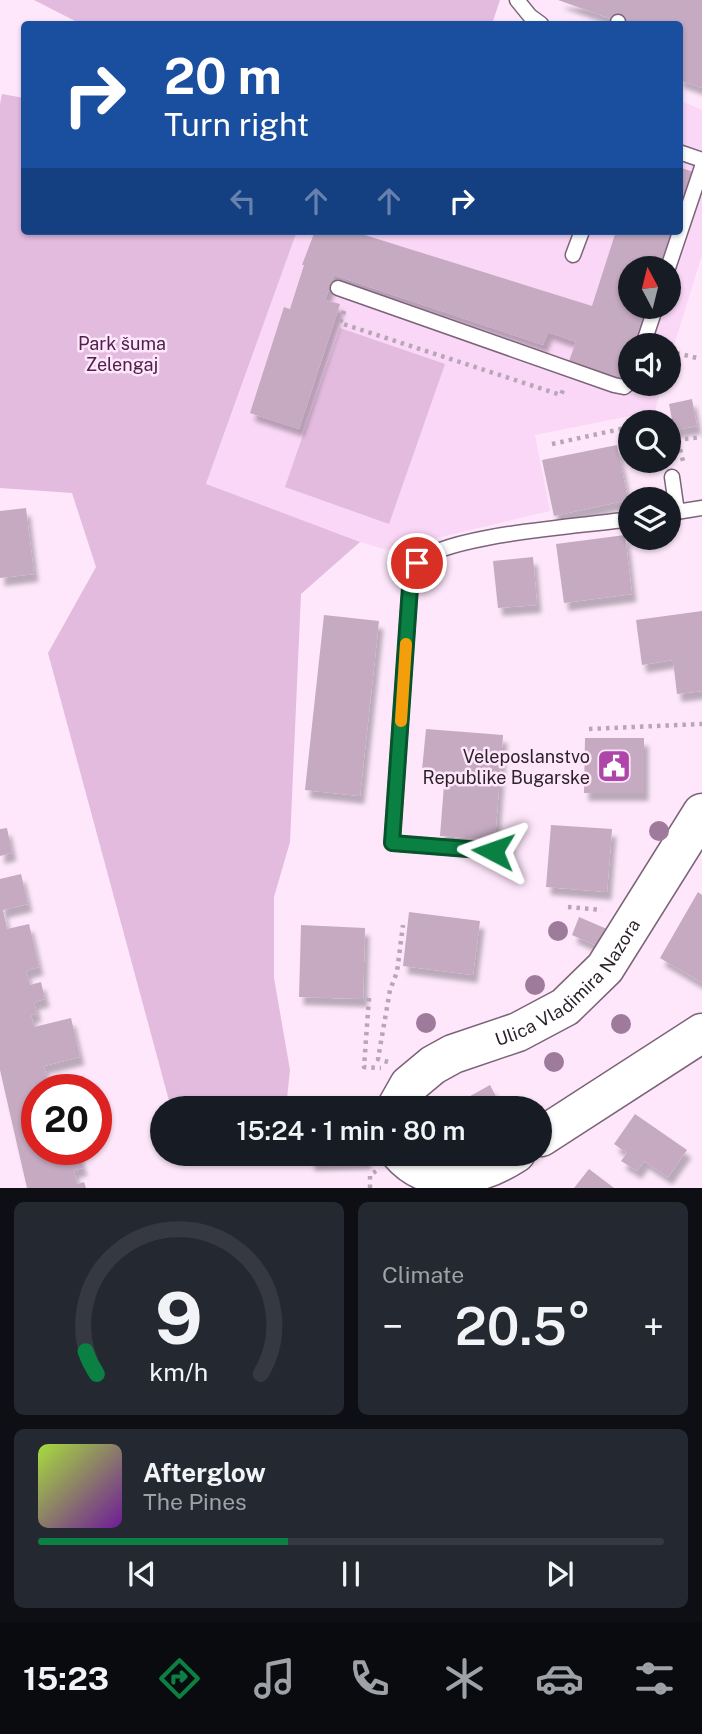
<!DOCTYPE html>
<html lang="en">
<head>
<meta charset="utf-8">
<style>
  body { margin:0; font-family:"Public Sans",sans-serif; background:#242831; color:#f1f3f6; height:100vh; display:flex; flex-direction:column; font-size:26px; white-space:nowrap }
  * { box-sizing:border-box; margin:0 }
  p { font-size:23px; color:#9ea1a6 }
  .icon { flex:none; width:38px; height:38px; fill:none; stroke:currentColor; stroke-width:2; stroke-linecap:round; stroke-linejoin:round }
  .map { position:relative; height:1188px; overflow:hidden }
  .details { display:flex; flex-direction:column; gap:14px; padding:14px; background:#0d0f14; flex:1 }
  .details>* { flex:none }
  .banner { position:absolute; left:21px; top:21px; width:662px; height:214px; border-radius:7px; box-shadow:0 2px 5px #0004; background:#1a4fa0; color:#fff; overflow:hidden }
  .needle { width:46px; rotate:353deg }
  .controls { position:absolute; left:618px; top:256px; display:grid; gap:14px }
  .controls a { display:grid; place-items:center; width:63px; height:63px; border-radius:50%; background:#171b24; box-shadow:0 2px 5px #0004; font-size:35px }
  .speed { position:absolute; left:21px; top:1074px; display:flex; gap:14px; font-size:35px; font-weight:700; text-align:center }
  .speed>* { display:grid; place-content:center; width:91px; height:91px; border-radius:50%; background:#171b24; box-shadow:0 2px 5px #0004; line-height:1 }
  .speed .limit { border:10px solid #d22; background:#fff; color:#111 }
  .pin { position:absolute; display:grid; place-items:center; width:60px; height:60px; color:#fff; margin:-30px; border:4px solid #fff; border-radius:50%; box-shadow:0 2px 7px #0007 }
  .me { position:absolute; width:77px; margin:-38px; rotate:274deg; stroke-linejoin:round; filter:drop-shadow(0 0 5px #0008) }
  .turn { display:flex; align-items:center; gap:24px; height:147px; padding:0 28px; font-size:32px }
  .turn .icon { width:91px; height:91px; stroke-width:2.5 }
  .turn b { display:block; font-size:49px; line-height:60px }
  .lanes { display:flex; align-items:center; height:66px; padding:0 28px; background:#0003; justify-content:center; gap:35px; direction:ltr }
  .lanes .off { opacity:.35 }
  .big { font-size:52px; font-weight:600; line-height:1.1 }
  .details .tile { flex:1; display:flex; flex-direction:column; justify-content:center; gap:10px; min-width:0; padding:0 24px; border-radius:10px; background:#242831 }
  .details .dial { align-items:center; gap:0 }
  .dial svg { height:182px; overflow:visible; fill:none; stroke:#363941; stroke-width:7; stroke-linecap:round; text-anchor:middle }
  .dial text { fill:#f1f3f6; stroke:none }
  .song { display:flex; align-items:center; gap:21px }
  .cover { width:84px; height:84px; border-radius:10px; background:linear-gradient(135deg,hsl(80 70% 55%),hsl(280 70% 35%)) }
  .played { height:7px; border-radius:4px; background:linear-gradient(90deg,#0b8043 40%,#363941 40%) }
  .keys { display:flex; justify-content:space-around; direction:ltr }
  .heat { display:flex; justify-content:space-between; align-items:center; font-size:38px; direction:ltr }
  .details .tiles { flex:1; display:grid; gap:14px; grid-template-columns:1fr 1fr }
  .tile:last-child { grid-column:span 2 }
  .trip { position:absolute; left:150px; top:1096px; width:402px; height:70px; border-radius:35px; background:#171b24; box-shadow:0 2px 5px #0004; font-weight:600; line-height:70px; text-align:center }
  .tabs { display:flex; height:112px; justify-content:space-around; align-items:center; background:#090b0e; color:#9ea1a6 }
  .tabs .icon { width:49px; height:49px }
  .tabs .selected { color:#0b8043 }
  .tabs b { font-size:32px; color:#f1f3f6 }
  .map>svg:first-child { display:block }
  .built { fill:#fad7f6; fill-rule:evenodd }
  .green { fill:#e2bbde }
  .building { fill:#c5aac2; filter:url(#shadow) }
  .lines { fill:none; stroke-linecap:round; stroke-linejoin:round }
  .lane-casing { stroke:#7c6379; stroke-width:17 }
  .secondary-casing { stroke:#7c6379; stroke-width:41 }
  .path { stroke:#b8a5b6; stroke-width:4.5; stroke-dasharray:3.5 5; stroke-linecap:butt }
  .lane { stroke:#fff; stroke-width:14 }
  .secondary { stroke:#fff; stroke-width:38 }
  .tree { fill:#9e7a9b }
  .route-casing { stroke:#07532c; stroke-width:18 }
  .route { stroke:#0b8043; stroke-width:12 }
  .slow { stroke:#f59e0b; stroke-width:12 }
  .labels { text-anchor:middle; dominant-baseline:central; stroke-width:5; stroke-linejoin:round; paint-order:stroke }
  .park-label { font-size:18px; fill:#4f204d; stroke:#fee7fb }
  .poi-label { font-size:18px; fill:#2d222c; stroke:#fee7fb; text-anchor:end }
  .street-label { font-size:18px; fill:#2d222c; stroke:#fee7fb }
</style>
</head>
<body>
<div class="map">
<svg width="702" height="1188" viewBox="0 0 702 1188">
  <defs>
    <filter id="shadow"><feDropShadow dx="4.5" dy="8" stdDeviation="2" flood-color="#0004"/></filter>
  </defs>
  <rect width="100%" height="100%" fill="#fee7fb"/>
  <path class="built" d="M679 100 702 110V255L669 362 668 345H630V383H663L655 411 535 435 550 511 387 550 360 542 206 485 297 231H679ZM630 268H668V306H630Z"/>
  <path class="green" d="M34 0H500L492 24H81Z
    M2 94 24 98V231H297L206 484 360 542 301 594 290 842 274 897V978L290 1070 286 1108H171L48 653 96 567 72 493 0 488V104Z
    M340 328 445 364 389 524 285 487Z
    M212 1153H271L268 1160Z"/>
  <path class="building" d="M558 0H702V88L679 80V24H625Z
    M679 167 696 173 679 220Z
    M315 231H352L592 306 616 231H676L663 268H630V306H650L637 345H630V365L624 382 569 361 576 342 548 332 543 345 334 275 325 300 340 304 299 429 250 413 284 307 290 309 304 265H302Z
    M692 399 697 426 674 430 669 404Z
    M617 445 628 500 554 516 542 460Z
    M26 508 34 574 0 578V511Z
    M625 535 632 594 564 603 556 544Z
    M533 557 537 605 498 608 493 561Z
    M702 611V691L677 694 673 660 642 665 636 620Z
    M324 615 379 621 360 796 305 790Z
    M426 729 503 735 495 840 440 836 445 772 422 770Z
    M585 738H644V793H584Z
    M551 825 612 829 607 892 546 887Z
    M7 828 12 853 0 856V829Z
    M21 874 28 904 3 910 7 929 29 924 39 967 26 971 30 985 41 982 45 999 34 1002 37 1014 31 1015 34 1027 71 1018 80 1057 44 1066 46 1075 49 1084 83 1076 86 1090H37V1150H78L83 1168 74 1170 77 1184 84 1182 86 1188H27L0 1070V879Z
    M698 892 702 895V983L660 958Z
    M409 912 480 921 473 975 403 966Z
    M579 917 607 929 599 947 572 935Z
    M301 925 365 928 363 999 299 997Z
    M490 1085 502 1108H449L463 1100Z
    M364 1098 365 1108H308V1100Z
    M635 1114 687 1150 668 1177 644 1161 637 1171 621 1161 627 1153 614 1144Z
    M310 1153H366L367 1161 310 1163Z
    M589 1169 614 1188H574Z"/>
  <g class="lines">
    <g class="lane-casing">
      <path id="lane" d="M517 0 530 16 541 24
        M618 24V22
        M679 152 702 160
        M573 255 582 231
        M668 268 702 167
        M338 288 614 385 624 387 630 382
        M643 345 656 306
        M672 477 677 512
        M670 513 702 508
        M493 851 392 843 411 573C413 570 414 567 416 564 442 534 587 526 630 519"/>
    </g>
    <g class="secondary-casing">
      <g id="secondary">
        <path id="s1" d="M396 1108 409 1085 433 1065 453 1054 518 1032 565 1007 605 968 702 813"/>
        <path d="M541 1137 702 1033"/>
        <path d="M400 1153C430 1188 479 1177 516 1153"/>
      </g>
    </g>
    <path class="path" d="M344 311 340 323 561 395 564 388
      M668 351 697 358
      M668 441 702 437
      M678 441 683 461
      M552 444 630 427
      M589 729 702 724
      M568 907 602 910
      M369 998 364 1067 381 1068
      M388 1062 378 1059 390 990 397 972 403 925
      M370 1188V1175L376 1171"/>
    <use href="#lane" class="lane"/>
    <use href="#secondary" class="secondary"/>
  </g>
  <g class="tree">
    <circle cx="659" cy="831" r="10"/>
    <circle cx="558" cy="931" r="10"/>
    <circle cx="535" cy="985" r="10"/>
    <circle cx="426" cy="1023" r="10"/>
    <circle cx="621" cy="1024" r="10"/>
    <circle cx="554" cy="1062" r="10"/>
  </g>
  <g class="lines">
    <g class="route-casing">
      <path id="route" d="M417 563 411 573 392 843 493 851"/>
    </g>
    <use href="#route" class="route"/>
    <path class="slow" d="M401 721 406 644"/>
  </g>
  <defs>
    <g id="civic-square" transform="scale(1.75)"><rect x="-9" y="-9" width="18" height="18" rx="4" fill="#ae46a9" stroke="#fee7fb"/><path d="M-.6-6.5H3V-4.5H.6V-3L4-1V1h2V6H-6V1h2V-1L-.6-3ZM-1.2 2.5V6h2.4V2.5Z" fill="#fff"/></g>
  </defs>
  <g fill-rule="evenodd">
    <use href="#civic-square" x="614" y="766"/>
  </g>
  <g class="labels">
    <g class="park-label">
      <text x="122" y="343">Park šuma<tspan x="122" dy="21">Zelengaj</tspan></text>
    </g>
    <g class="poi-label">
      <text x="590" y="756">Veleposlanstvo<tspan x="590" dy="21">Republike Bugarske</tspan></text>
    </g>
    <g class="street-label">
      <text stroke="none"><textPath href="#s1" startOffset="220">Ulica Vladimira Nazora</textPath></text>
    </g>
  </g>
</svg>
<div class="controls">
<a><svg class="needle" viewBox="-14 -14 28 28"><path d="M0-13l5 13h-10z" fill="#e53935"/><path d="M0 13l5-13h-10z" fill="#9ea1a6"/></svg></a>
<a><svg class="icon" aria-label="sound" viewBox="0 0 24 24"><path d="M4 9h4l5-4v14l-5-4H4zM17 9q2 3 0 6"/></svg></a>
<a><svg class="icon" aria-label="search" viewBox="0 0 24 24"><circle cx="10" cy="10" r="6"/><path d="M15 15l6 6"/></svg></a>
<a><svg class="icon" aria-label="layers" viewBox="0 0 24 24"><path d="M12 4l9 5-9 5-9-5zM3 14l9 5 9-5"/></svg></a>
</div>
<div class="speed"><div class="limit">20</div></div>
<div class="pin" style="left:417px;top:563px;background:#d93025"><svg class="icon" aria-label="arrive" viewBox="0 0 24 24"><path d="M6 21V4h12l-3 4 3 4H6"/></svg></div>
<svg class="me" style="left:493px;top:851px" viewBox="-20 -20 40 40"><path d="M0-17L14 15 0 8-14 15z" fill="#0b8043" stroke="#fff" stroke-width="4"/></svg>
<div class="trip">15:24 · 1 min · 80 m</div>
<div class="banner">
<div class="turn"><svg class="icon" aria-label="right" viewBox="0 0 24 24"><path d="M7 20v-9h11M14 6l5 5-5 5"/></svg><div><b>20 m</b>Turn right</div></div>
<div class="lanes"><svg class="icon off" aria-label="left" viewBox="0 0 24 24"><path d="M17 20v-9H6M10 6l-5 5 5 5"/></svg><svg class="icon off" aria-label="ahead" viewBox="0 0 24 24"><path d="M12 20V5M6 11l6-6 6 6"/></svg><svg class="icon off" aria-label="ahead" viewBox="0 0 24 24"><path d="M12 20V5M6 11l6-6 6 6"/></svg><svg class="icon" aria-label="right" viewBox="0 0 24 24"><path d="M7 20v-9h11M14 6l5 5-5 5"/></svg></div>
</div>
</div>
<section class="details">
<div class="tiles">
<div class="tile dial"><svg viewBox="0 0 100 80">
<path d="M14 69A42 42 0 1 1 86 69"/>
<path d="M14 69A42 42 0 0 1 9 59" stroke="#0b8043"/>
<text x="50" y="56" font-size="32" font-weight="700">9</text>
<text x="50" y="72" font-size="11">km/h</text>
</svg></div>
<div class="tile"><p>Climate</p>
<div class="heat"><a>−</a><b class="big">20.5°</b><a>+</a></div>
</div>
<div class="tile">
<div class="song"><i class="cover"></i><div><b>Afterglow</b><p>The Pines</p></div></div>
<div class="played"></div>
<div class="keys"><svg class="icon" aria-label="previous" viewBox="0 0 24 24"><path d="M18 5L8 12l10 7zM5 5v14"/></svg><svg class="icon" aria-label="pause" viewBox="0 0 24 24"><path d="M8 5v14M16 5v14"/></svg><svg class="icon" aria-label="next" viewBox="0 0 24 24"><path d="M6 5l10 7-10 7zM19 5v14"/></svg></div>
</div>
</div>
</section>
<nav class="tabs">
<b>15:23</b>
<svg class="icon selected" aria-label="directions" viewBox="0 0 24 24"><path d="M12 3l9 9-9 9-9-9zM9 14v-3h6M13 9l2 2-2 2"/></svg>
<svg class="icon" aria-label="music" viewBox="0 0 24 24"><path d="M9 18V5l10-2v13"/><circle cx="6" cy="18" r="3"/><circle cx="16" cy="16" r="3"/></svg>
<svg class="icon" aria-label="phone" viewBox="0 0 24 24"><path d="M5 4h4l2 5-3 2q2 4 5 5l2-3 5 2v4C11 20 4 13 5 4z"/></svg>
<svg class="icon" aria-label="climate" viewBox="0 0 24 24"><path d="M12 3v18M4 7l16 10M4 17L20 7"/></svg>
<svg class="icon" aria-label="car" viewBox="0 0 24 24"><path d="M5 17H2v-5l4-1 3-4h7l3 4 3 1v5h-3M9 17h6M6 11h13"/><circle cx="7" cy="17" r="2"/><circle cx="17" cy="17" r="2"/></svg>
<svg class="icon" aria-label="filters" viewBox="0 0 24 24"><path d="M4 7h16M4 17h16"/><circle cx="9" cy="7" r="2"/><circle cx="15" cy="17" r="2"/></svg>
</nav>
</body>
</html>
